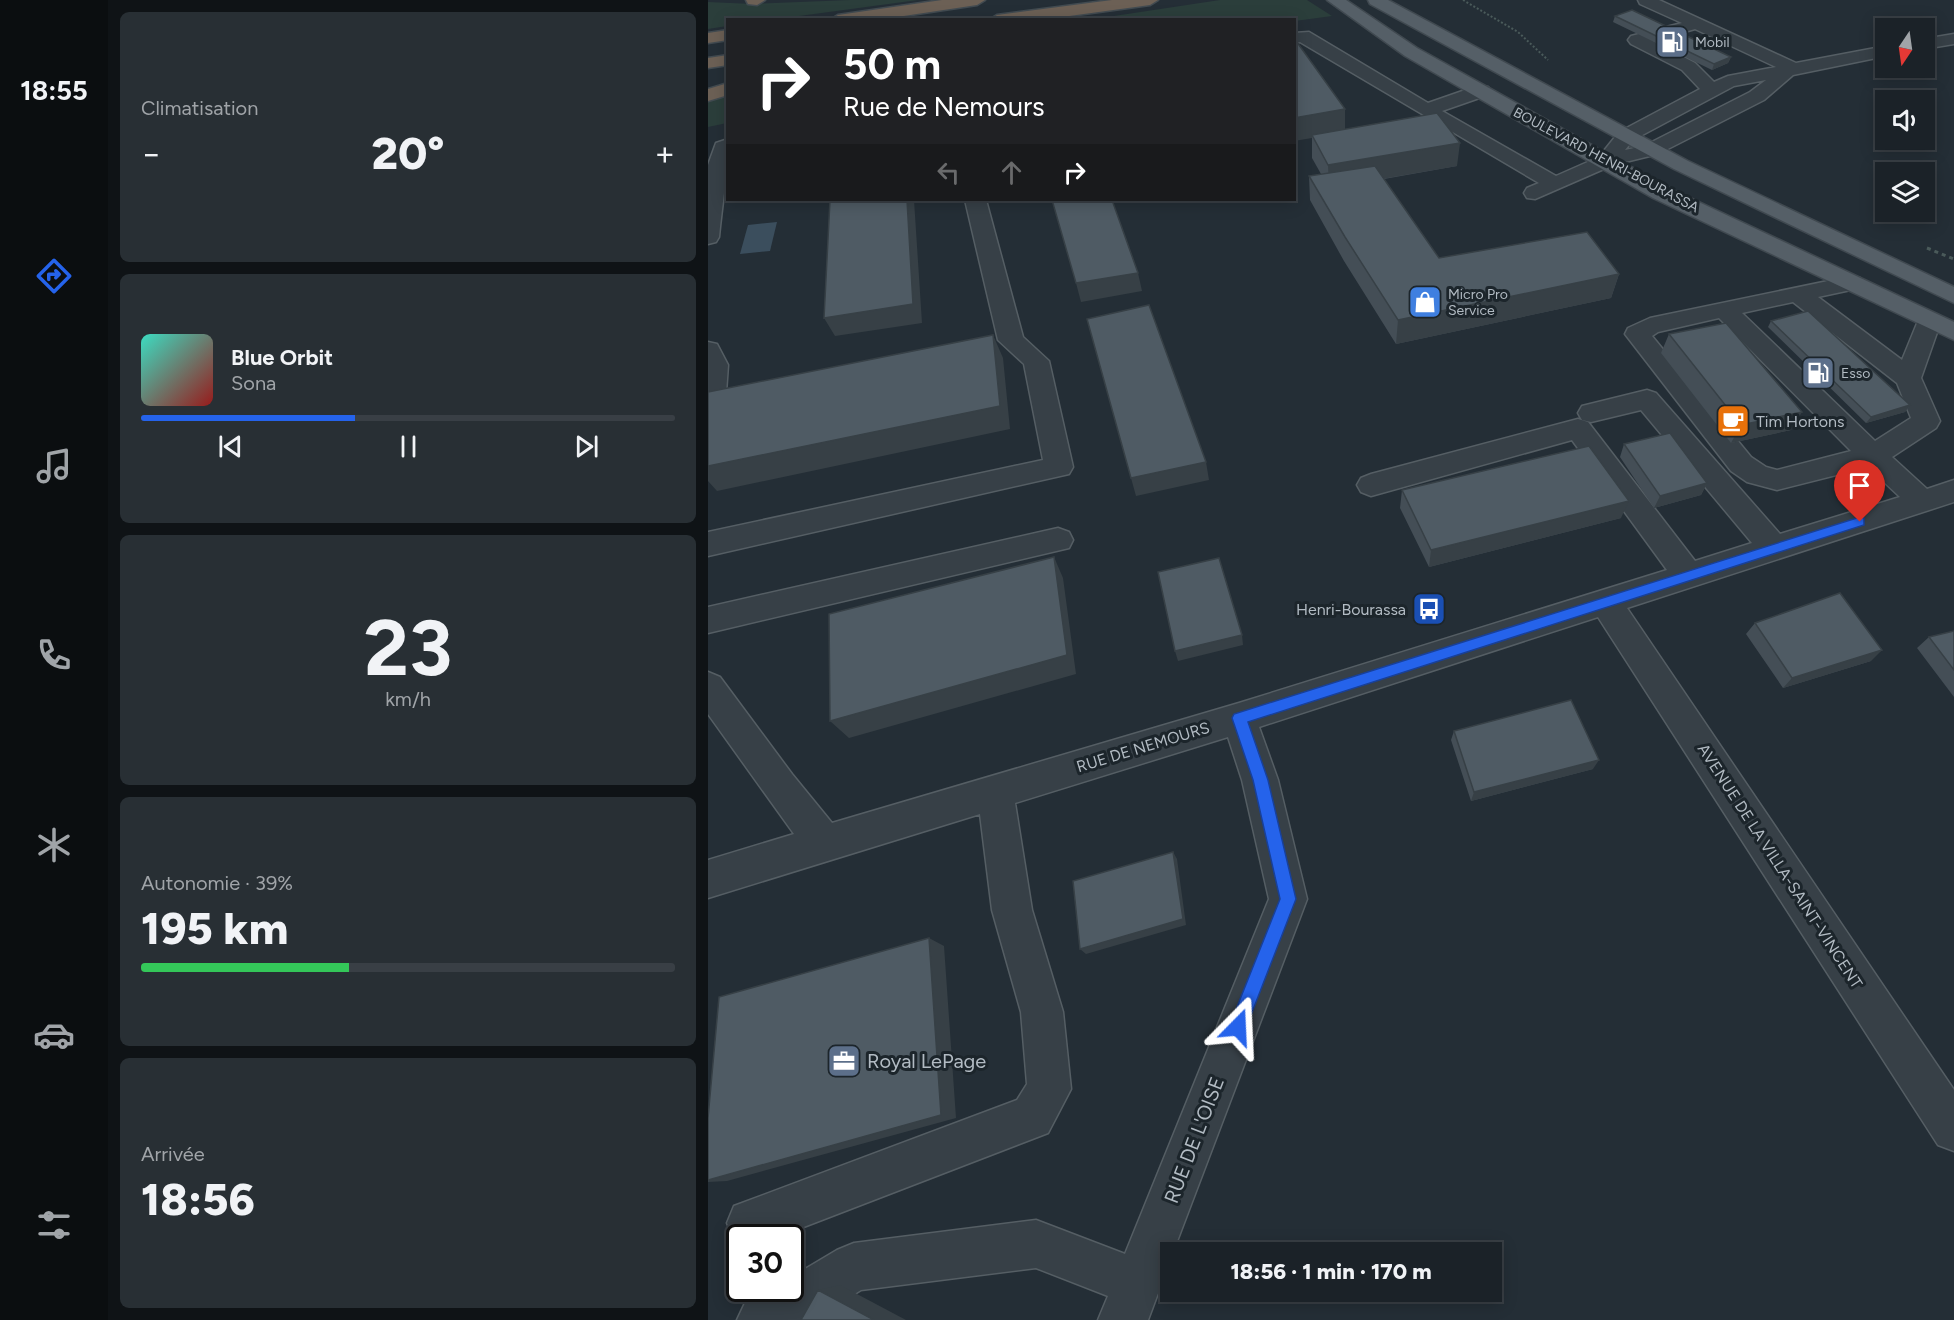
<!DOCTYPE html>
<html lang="fr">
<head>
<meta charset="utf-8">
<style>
  body { margin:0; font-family:Figtree,sans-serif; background:#282f34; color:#f1f3f6; height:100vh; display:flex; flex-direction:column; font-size:22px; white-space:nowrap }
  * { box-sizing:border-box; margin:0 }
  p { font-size:20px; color:#a0a4a8 }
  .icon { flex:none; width:33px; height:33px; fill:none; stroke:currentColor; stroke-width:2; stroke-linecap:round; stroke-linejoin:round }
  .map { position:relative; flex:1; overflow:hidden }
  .drawer { display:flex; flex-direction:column; gap:12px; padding:12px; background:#0f1316; width:600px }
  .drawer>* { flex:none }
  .top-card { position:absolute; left:18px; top:18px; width:570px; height:183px; border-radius:0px; box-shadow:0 3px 15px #0003,0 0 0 2px #393f45; background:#202124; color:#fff; overflow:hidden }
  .needle { width:39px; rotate:193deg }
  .controls { position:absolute; left:1167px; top:18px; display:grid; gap:12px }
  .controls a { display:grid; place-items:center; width:60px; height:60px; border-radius:0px; background:#1b2228; box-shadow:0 3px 15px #0003,0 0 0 2px #393f45; font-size:30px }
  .speed { position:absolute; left:18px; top:1224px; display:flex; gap:12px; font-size:30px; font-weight:700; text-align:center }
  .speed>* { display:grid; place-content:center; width:78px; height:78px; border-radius:50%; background:#1b2228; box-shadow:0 3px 15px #0003,0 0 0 2px #393f45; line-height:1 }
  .speed .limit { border:3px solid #111; border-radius:9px; background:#fff; color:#111 }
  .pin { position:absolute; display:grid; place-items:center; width:51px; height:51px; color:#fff; margin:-62px -26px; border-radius:50% 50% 50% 0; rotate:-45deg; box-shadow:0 0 6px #0007 }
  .pin .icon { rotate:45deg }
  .me { position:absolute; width:66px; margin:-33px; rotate:21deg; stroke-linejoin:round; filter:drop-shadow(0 0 4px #0008) }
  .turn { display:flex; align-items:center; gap:21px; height:126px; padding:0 18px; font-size:27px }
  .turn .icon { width:78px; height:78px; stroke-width:2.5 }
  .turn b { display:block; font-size:42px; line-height:51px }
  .lanes { display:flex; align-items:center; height:57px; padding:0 18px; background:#0003; justify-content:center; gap:30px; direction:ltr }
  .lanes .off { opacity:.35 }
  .big { font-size:45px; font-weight:800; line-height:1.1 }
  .drawer .card { flex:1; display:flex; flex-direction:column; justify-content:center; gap:9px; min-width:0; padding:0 21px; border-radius:9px; background:#282f34 }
  .drawer .dial { align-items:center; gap:0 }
  .dial b { font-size:78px; line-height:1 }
  .song { display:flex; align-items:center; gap:18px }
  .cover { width:72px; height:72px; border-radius:9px; background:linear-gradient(135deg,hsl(170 70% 55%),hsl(0 70% 35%)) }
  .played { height:6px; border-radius:3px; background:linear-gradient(90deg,#2563eb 40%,#393f45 40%) }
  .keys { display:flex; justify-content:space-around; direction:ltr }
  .heat { display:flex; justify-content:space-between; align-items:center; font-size:33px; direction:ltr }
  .charge { height:9px; border-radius:4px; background:linear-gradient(90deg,#34c759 39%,#393f45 0) }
  .trip { position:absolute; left:452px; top:1242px; width:342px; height:60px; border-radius:0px; background:#1b2228; box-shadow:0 3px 15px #0003,0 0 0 2px #393f45; font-weight:800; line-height:60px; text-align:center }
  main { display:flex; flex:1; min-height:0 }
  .tab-bar { display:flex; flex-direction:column; width:108px; justify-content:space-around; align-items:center; background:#0b0e10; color:#a0a4a8 }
  .tab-bar .icon { width:42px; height:42px }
  .tab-bar .active { color:#2563eb }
  .tab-bar b { font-size:27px; color:#f1f3f6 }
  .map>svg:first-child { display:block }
  .green { fill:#2b3e3b }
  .water { fill:#3b4e5d }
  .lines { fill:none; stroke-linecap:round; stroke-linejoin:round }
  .minor-casing { stroke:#555e64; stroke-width:3 }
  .major-casing { stroke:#404950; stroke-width:3 }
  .highway-casing { stroke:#424b51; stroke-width:3 }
  .path-far1 { stroke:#4a5a5a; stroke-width:2; stroke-dasharray:2 2; stroke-linecap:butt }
  .path { stroke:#4a5a5a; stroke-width:3; stroke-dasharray:4 4; stroke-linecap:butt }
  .minor { fill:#374047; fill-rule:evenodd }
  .major { fill:#555f67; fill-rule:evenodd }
  .highway { fill:#6c6055; fill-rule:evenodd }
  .wall { fill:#444e56 }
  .shaded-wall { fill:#374046 }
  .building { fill:#4f5b64; stroke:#374046; stroke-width:1.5 }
  .route { fill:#2563eb; stroke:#184099; stroke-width:1.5 }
  .labels { text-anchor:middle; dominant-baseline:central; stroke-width:6; stroke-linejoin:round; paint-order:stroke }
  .far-poi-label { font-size:14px; fill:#b2bbc3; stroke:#1c252b; text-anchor:start }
  .far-street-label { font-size:14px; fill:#b2bbc3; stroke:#1c252b }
  .poi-label { font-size:16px; fill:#b2bbc3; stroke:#1c252b; text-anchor:start }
  .street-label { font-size:16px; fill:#b2bbc3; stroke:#1c252b }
  .near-poi-label { font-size:20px; fill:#b2bbc3; stroke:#1c252b; text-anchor:start }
  .near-street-label { font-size:20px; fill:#b2bbc3; stroke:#1c252b }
</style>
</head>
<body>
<main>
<nav class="tab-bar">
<b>18:55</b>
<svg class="icon active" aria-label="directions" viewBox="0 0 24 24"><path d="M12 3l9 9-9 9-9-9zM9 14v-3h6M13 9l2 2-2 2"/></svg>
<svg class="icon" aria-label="music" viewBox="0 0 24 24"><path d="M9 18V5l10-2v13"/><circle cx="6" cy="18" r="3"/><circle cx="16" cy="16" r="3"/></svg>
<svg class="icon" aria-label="phone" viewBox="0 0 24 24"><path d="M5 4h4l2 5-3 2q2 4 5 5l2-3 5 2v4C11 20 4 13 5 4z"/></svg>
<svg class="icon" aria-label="climate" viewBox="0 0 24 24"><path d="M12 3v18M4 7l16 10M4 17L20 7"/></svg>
<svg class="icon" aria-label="car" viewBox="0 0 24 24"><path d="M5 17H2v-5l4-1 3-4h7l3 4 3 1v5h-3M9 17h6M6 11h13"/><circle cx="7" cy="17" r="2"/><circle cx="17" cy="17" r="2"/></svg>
<svg class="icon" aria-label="filters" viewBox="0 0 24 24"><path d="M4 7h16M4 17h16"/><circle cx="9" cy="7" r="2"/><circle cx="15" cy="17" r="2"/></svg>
</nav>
<section class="drawer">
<div class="card"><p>Climatisation</p>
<div class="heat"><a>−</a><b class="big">20°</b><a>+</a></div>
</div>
<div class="card">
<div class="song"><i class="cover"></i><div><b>Blue Orbit</b><p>Sona</p></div></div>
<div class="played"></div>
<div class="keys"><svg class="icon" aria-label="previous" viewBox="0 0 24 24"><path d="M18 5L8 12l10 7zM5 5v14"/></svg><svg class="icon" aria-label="pause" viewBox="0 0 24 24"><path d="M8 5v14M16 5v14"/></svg><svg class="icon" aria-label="next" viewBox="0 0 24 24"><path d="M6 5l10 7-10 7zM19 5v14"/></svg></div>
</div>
<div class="card dial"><b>23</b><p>km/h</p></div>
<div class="card"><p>Autonomie · 39%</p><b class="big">195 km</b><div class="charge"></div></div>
<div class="card"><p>Arrivée</p><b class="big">18:56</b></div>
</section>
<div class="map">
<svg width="1246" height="1320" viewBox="0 0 1246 1320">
  <rect width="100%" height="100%" fill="#242e36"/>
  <path class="green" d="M142 0H210L69 19 20 20 19 26 0 29V2L44 4Z
    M512 0H599L624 16 587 21 386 19Z
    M19 94V123L0 127V99Z"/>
  <path class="water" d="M69 222 62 251 32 254 40 225Z"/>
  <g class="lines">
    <g class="minor-casing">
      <path id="minor" d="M930 0H951L1088 63 1178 46V56L1085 75 1056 100 950 154 905 165 827 199 819 198 816 193 819 188 831 183 592 42 586 43V33L601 32 720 103 766 87H780L782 91 780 95 734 111 848 176 891 157 911 132 992 89 974 70 923 44 920 40 923 36 974 23 932 4ZM987 29 1068 67 1020 76 1006 82 987 63 945 41ZM1058 80 1042 92 936 146 917 150 925 140 1026 86Z
        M1246 34V44L1216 49V39Z
        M20 139C20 172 14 204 11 237L8 242 0 244V165L8 143Z
        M257 200H278L315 337 341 361 365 467 361 474 0 556V532L335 460 316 364 290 340Z
        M1144 276 1152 278 1156 283 1152 288 1110 297 1194 360 1212 316 1221 313 1230 316 1233 321 1213 378 1232 421 1228 428 1184 457 1219 489 1246 480V502L919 608 1246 1090V1151L1230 1145 890 617 551 727 570 780 599 899 465 1252H462V1261L440 1320H390L400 1296 328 1268 153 1290 104 1320H29L37 1303 64 1288H82V1278L129 1250 146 1243 328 1220 417 1254 561 899 534 780 520 737 307 803 324 910 355 1012 363 1089 340 1133 67 1238H32V1242L26 1240 19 1223 26 1206 309 1100 319 1084 313 1012 284 910 272 814 0 898V860L86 834 0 714V672L12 677 84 774 124 823 531 703 959 570 864 440 663 496 653 492 649 485 653 478 663 474 870 419 880 422 987 561 1044 543 933 410 883 422 874 420 870 413 874 406 939 390 948 393 1072 534 1192 497 1160 467 1069 490 1039 482 1023 471 917 334 920 328 942 318ZM1085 302 1189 383 1203 418 1167 441 1034 313ZM1011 318 1143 451 1069 470 1058 467 1043 457 944 336 950 332Z
        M0 342 9 344 20 365 14 449 10 456 0 459Z
        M350 528 361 532 365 540 361 548 0 633V607Z"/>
    </g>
    <g class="major-casing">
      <path id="major" d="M619 0H638L709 48 961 188 1246 322V340L945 198 697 56Z
        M660 0H680L980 161 1246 287V303L966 169 662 4Z"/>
    </g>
    <g class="highway-casing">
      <path id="highway" d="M38 0H57L49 5 40 4Z
        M234 0H277L269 5 169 20H122L130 15Z
        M404 0H450L442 5 332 20H281L289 15Z
        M20 30V40L0 43V33Z
        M20 55V65L0 68V58Z
        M20 83V95L0 101V89Z"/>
    </g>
    <path class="path-far1" d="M755 0 810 32 840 60"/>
    <path class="path" d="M1219 248 1246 259"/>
    <use href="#minor" class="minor"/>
    <use href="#major" class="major"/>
    <use href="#highway" class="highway"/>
  </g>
  <path class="wall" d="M907 16 1023 57 1020 63 1004 70 905 22Z
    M586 38 637 129 749 166 676 179 731 258 911 274 903 298 688 344 636 261 602 200 601 176 613 174 604 158V138Z
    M1063 321 1202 405 1197 412 1158 423 1060 327Z
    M961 334 1083 430 1023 443 953 353Z
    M916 444 999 483 993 495 946 508 912 457Z
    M694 490 913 518 721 567 692 508Z
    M1047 623 1163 661 1075 688 1038 634Z
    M1246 631V697L1209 648 1221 637Z
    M746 731 885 769 763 801 743 740Z"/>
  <path class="shaded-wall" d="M1023 57 1020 63 1004 70 1006 64Z
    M637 109V133L604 135V138L586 141V118Z
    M752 143 749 166 621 188 620 165Z
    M199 200H206L214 323 127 336 116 318Z
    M430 273 434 291 373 302 368 283Z
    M911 274 903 298 688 344 690 320Z
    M285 335 295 358 302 429 9 491 0 481V466Z
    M1202 405 1197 412 1158 423 1163 417Z
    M1094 412 1083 430 1023 443 1033 425Z
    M498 462 501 480 428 496 423 478Z
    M999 483 993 495 946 508 952 496Z
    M921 501 913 518 721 567 723 550Z
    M346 557 355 578 368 674 141 738 122 721Z
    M534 635 535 645 470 661 467 651Z
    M1174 650 1163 661 1075 688 1084 678Z
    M891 760 885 769 763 801 766 792Z
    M465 852 469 859 478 925 378 954 372 949Z
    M221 938 236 946 248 1118 19 1181 0 1182V1180Z
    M132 1285 198 1320H166L110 1290Z"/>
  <path class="building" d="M924 10 1023 57 1006 64 907 16Z
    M586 38 637 109 586 118Z
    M729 113 752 143 620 165 604 135Z
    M667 166 731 258 879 232 911 274 690 320 637 237 601 176Z
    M122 200H199L205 304 116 318Z
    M344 200H404L430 273 368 283Z
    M441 305 498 462 423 478 379 319Z
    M1100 311 1202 405 1163 417 1063 321Z
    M1018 323 1094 412 1033 425 961 334Z
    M285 335 292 406 0 466V392Z
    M962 433 999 483 952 496 916 444Z
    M881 446 921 501 723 550 694 490Z
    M346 557 359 655 122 721 121 614Z
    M511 558 534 635 467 651 450 572Z
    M1132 593 1174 650 1084 678 1047 623Z
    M1246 631V670L1221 637Z
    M863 700 891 760 766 792 746 731Z
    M465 852 475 919 372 949 365 881Z
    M221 938 233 1115 0 1180V1118L11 997Z
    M110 1290 166 1320H93Z"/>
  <path class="route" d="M1152 517 1156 518V525L540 722 560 780 588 899 536 1033 530 1036 524 1033 521 1027 572 899 545 780 524 718 526 714Z"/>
  <defs>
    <g id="fuel-square" transform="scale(1.725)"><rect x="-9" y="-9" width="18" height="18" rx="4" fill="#5c6f8a" stroke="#1c252b"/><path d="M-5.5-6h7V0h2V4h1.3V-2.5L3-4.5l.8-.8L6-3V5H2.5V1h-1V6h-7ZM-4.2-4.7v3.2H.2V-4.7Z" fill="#fff"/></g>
    <g id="shop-square" transform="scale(1.725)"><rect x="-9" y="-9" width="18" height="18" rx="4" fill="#3f7fe0" stroke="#1c252b"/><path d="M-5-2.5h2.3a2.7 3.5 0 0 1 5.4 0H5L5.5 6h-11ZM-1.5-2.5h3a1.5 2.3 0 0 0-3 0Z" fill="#fff"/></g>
    <g id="cafe-square" transform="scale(1.725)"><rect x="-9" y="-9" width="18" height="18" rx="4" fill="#e8710a" stroke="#1c252b"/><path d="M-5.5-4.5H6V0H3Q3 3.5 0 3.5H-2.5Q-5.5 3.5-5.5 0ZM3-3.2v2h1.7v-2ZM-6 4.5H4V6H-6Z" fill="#fff"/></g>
    <g id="bus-square" transform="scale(1.725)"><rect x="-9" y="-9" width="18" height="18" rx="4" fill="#1a4fb4" stroke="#1c252b"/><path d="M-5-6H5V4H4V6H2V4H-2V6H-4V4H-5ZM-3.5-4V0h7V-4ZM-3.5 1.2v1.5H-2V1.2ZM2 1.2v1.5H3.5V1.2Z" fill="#fff"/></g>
    <g id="office-square" transform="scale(1.725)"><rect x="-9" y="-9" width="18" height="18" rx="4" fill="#5c6f8a" stroke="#1c252b"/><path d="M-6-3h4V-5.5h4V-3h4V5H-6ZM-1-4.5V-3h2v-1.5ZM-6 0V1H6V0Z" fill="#fff"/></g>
  </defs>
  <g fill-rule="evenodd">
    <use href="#fuel-square" x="964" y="42"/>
    <use href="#shop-square" x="717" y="302"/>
    <use href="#fuel-square" x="1110" y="373"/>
    <use href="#cafe-square" x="1025" y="421"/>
    <use href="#bus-square" x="721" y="609"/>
    <use href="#office-square" x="136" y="1061"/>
  </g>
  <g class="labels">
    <g class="far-poi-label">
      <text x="987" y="42">Mobil</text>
      <text x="740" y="294">Micro Pro<tspan x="740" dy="16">Service</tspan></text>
      <text x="1133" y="373">Esso</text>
    </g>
    <g class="far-street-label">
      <text transform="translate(898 160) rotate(28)">BOULEVARD HENRI-BOURASSA</text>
    </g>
    <g class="poi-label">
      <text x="1048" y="421">Tim Hortons</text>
      <text x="698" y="609" text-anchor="end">Henri-Bourassa</text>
    </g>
    <g class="street-label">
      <text transform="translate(435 747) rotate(-17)">RUE DE NEMOURS</text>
      <text transform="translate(1072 866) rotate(57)">AVENUE DE LA VILLA-SAINT-VINCENT</text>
    </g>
    <g class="near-poi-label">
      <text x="159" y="1061">Royal LePage</text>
    </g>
    <g class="near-street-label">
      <text transform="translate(486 1140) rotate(-69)">RUE DE L'OISE</text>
    </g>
  </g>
</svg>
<div class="controls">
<a><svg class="needle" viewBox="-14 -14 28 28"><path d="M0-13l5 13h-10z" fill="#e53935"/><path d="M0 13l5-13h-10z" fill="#a0a4a8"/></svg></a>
<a><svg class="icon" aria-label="sound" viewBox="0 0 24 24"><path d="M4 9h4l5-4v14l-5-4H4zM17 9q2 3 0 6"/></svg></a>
<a><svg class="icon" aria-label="layers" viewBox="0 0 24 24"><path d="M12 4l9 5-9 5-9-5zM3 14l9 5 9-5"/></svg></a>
</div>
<div class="speed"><div class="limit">30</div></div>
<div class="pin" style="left:1152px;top:522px;background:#d93025"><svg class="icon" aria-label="arrive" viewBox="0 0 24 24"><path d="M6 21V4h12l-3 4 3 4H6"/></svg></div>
<svg class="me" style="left:530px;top:1027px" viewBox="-20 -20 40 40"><path d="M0-17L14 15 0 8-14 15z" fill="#2563eb" stroke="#fff" stroke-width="4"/></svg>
<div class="trip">18:56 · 1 min · 170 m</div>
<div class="top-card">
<div class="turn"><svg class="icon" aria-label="right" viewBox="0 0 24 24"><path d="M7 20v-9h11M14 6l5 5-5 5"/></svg><div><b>50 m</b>Rue de Nemours</div></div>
<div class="lanes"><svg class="icon off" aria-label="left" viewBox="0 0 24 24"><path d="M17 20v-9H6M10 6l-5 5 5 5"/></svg><svg class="icon off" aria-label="ahead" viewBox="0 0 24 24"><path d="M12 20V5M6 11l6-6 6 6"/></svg><svg class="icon" aria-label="right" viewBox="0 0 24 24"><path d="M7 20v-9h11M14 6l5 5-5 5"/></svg></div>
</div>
</div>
</main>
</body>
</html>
